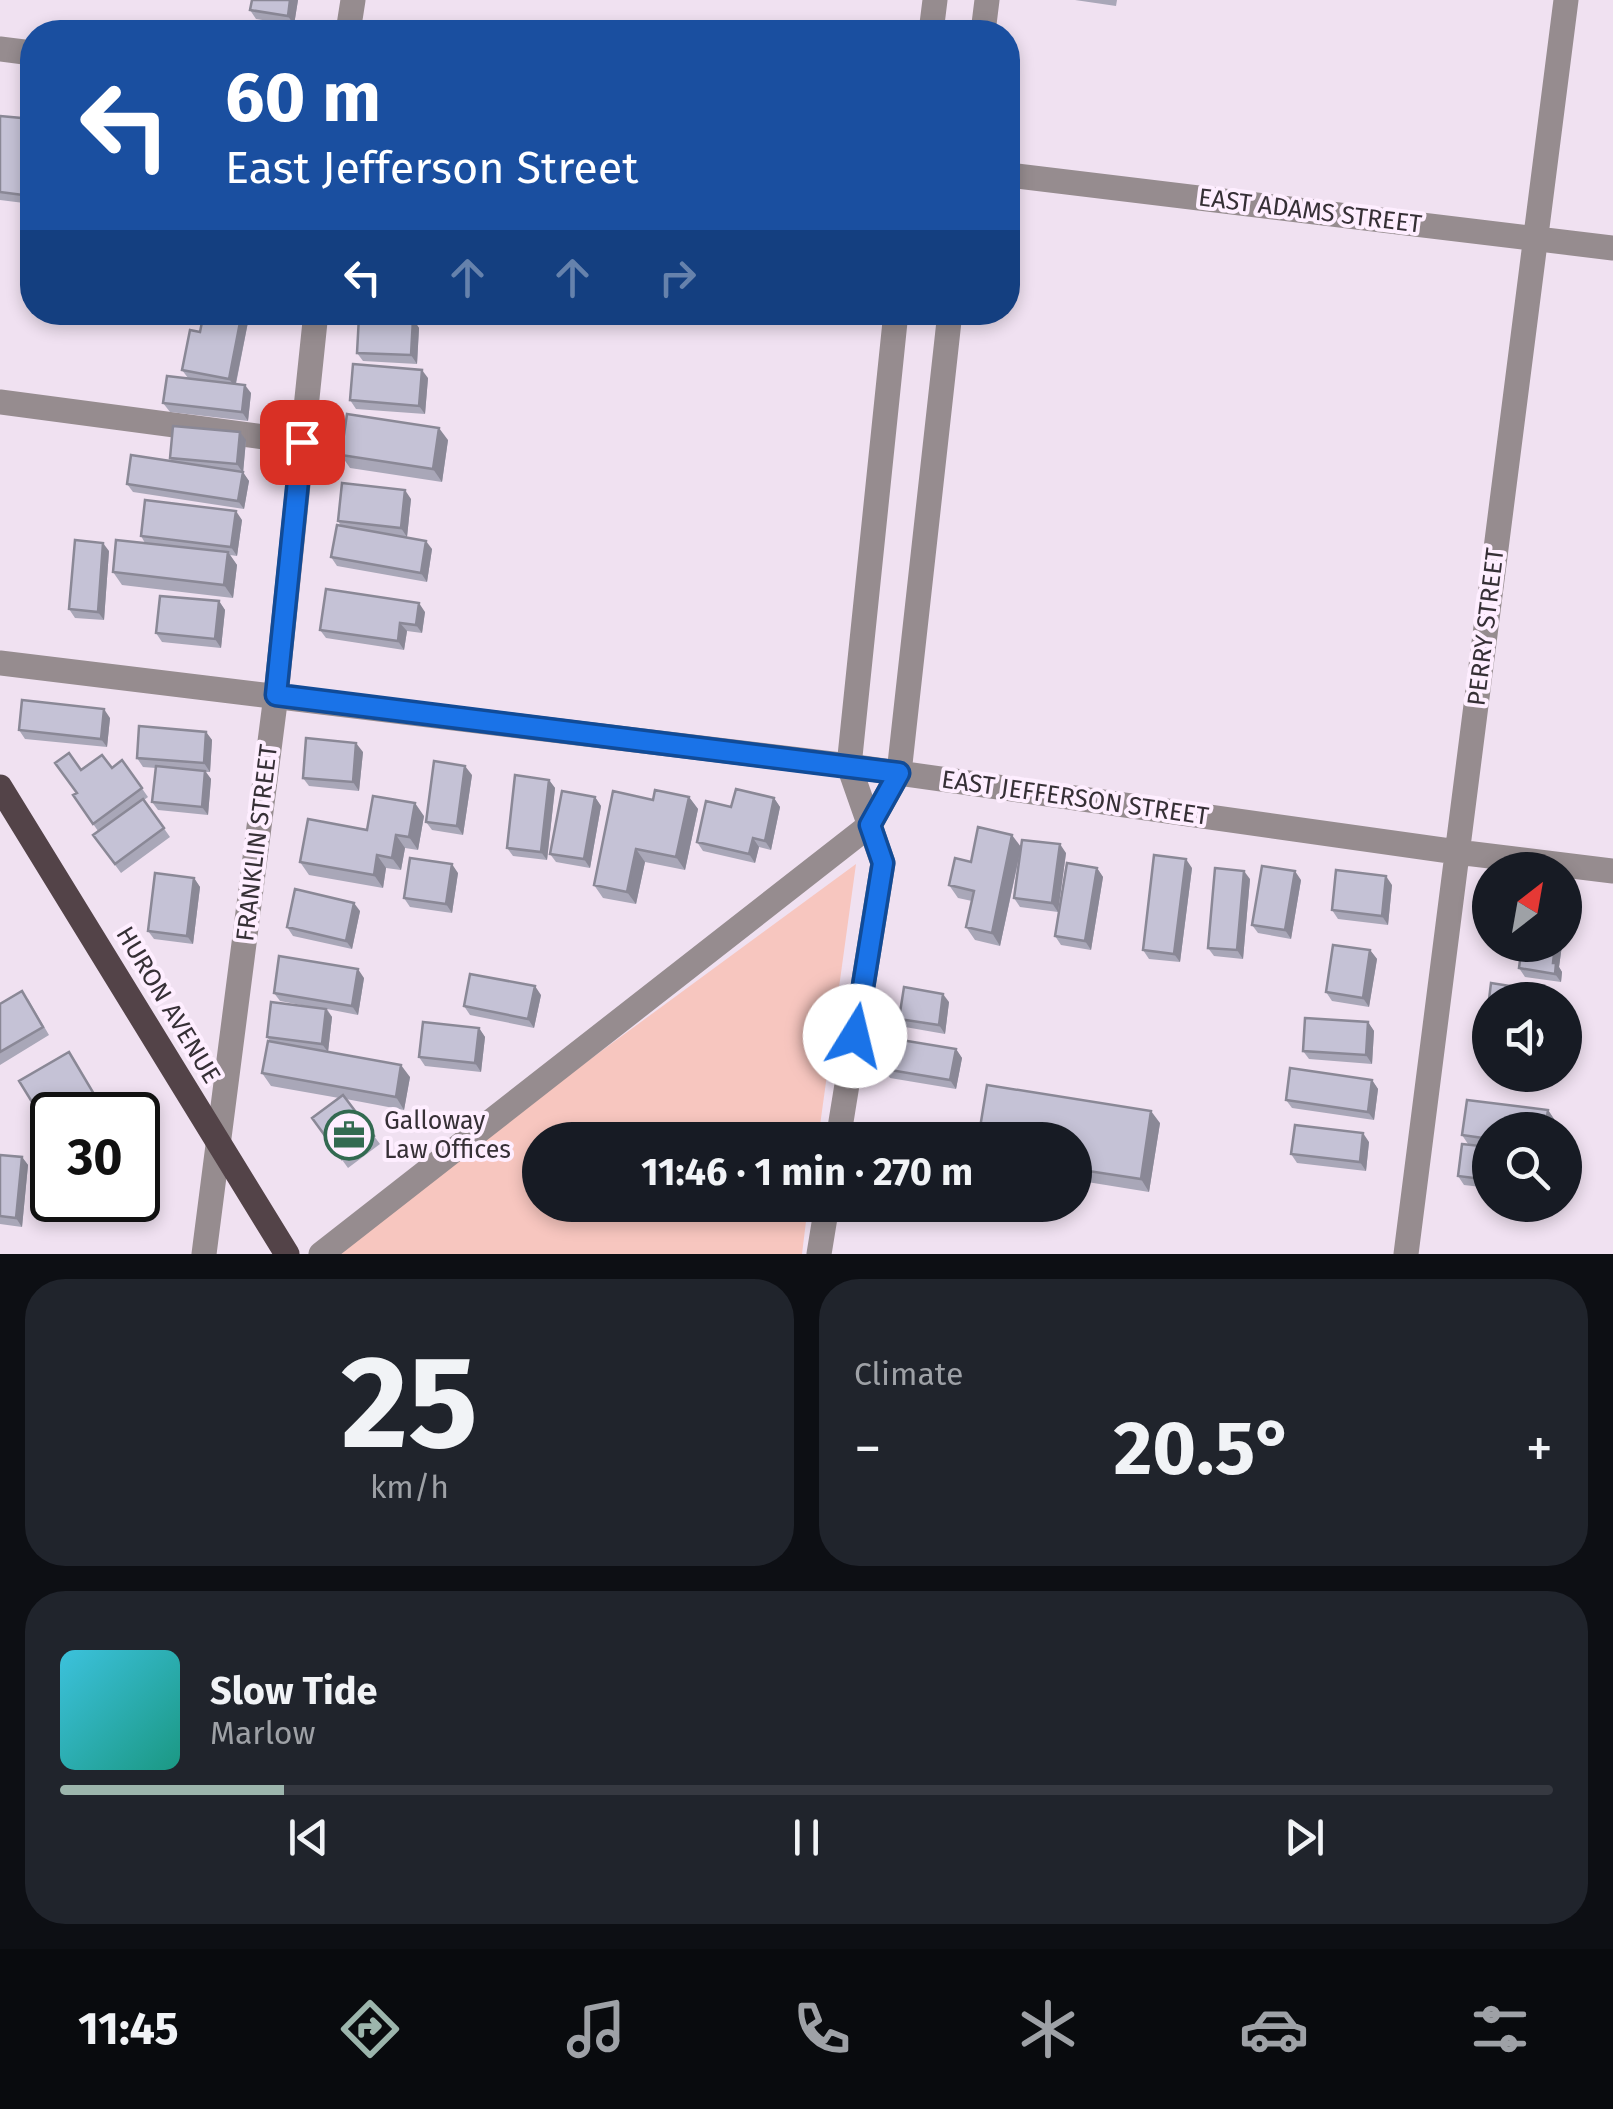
<!DOCTYPE html>
<html lang="en">
<head>
<meta charset="utf-8">
<style>
  body { margin:0; font-family:"Fira Sans",sans-serif; background:#20242c; color:#f1f3f6; height:100vh; display:flex; flex-direction:column; font-size:38px; white-space:nowrap }
  * { box-sizing:border-box; margin:0 }
  p { font-size:32px; color:#9ea1a6 }
  .icon { flex:none; width:55px; height:55px; fill:none; stroke:currentColor; stroke-width:2; stroke-linecap:round; stroke-linejoin:round }
  .map { position:relative; height:1254px; overflow:hidden }
  .side { display:flex; flex-direction:column; gap:25px; padding:25px; background:#0d0f14; flex:1 }
  .side>* { flex:none }
  .guide { position:absolute; left:20px; top:20px; width:1000px; height:305px; border-radius:40px; box-shadow:0 5px 15px #0003; background:#1a4fa0; color:#fff; overflow:hidden }
  .needle { width:65px; rotate:31deg }
  .buttons { position:absolute; left:1472px; top:852px; display:grid; gap:20px }
  .buttons a { display:grid; place-items:center; width:110px; height:110px; border-radius:50%; background:#171b24; box-shadow:0 5px 15px #0003; font-size:50px }
  .speed { position:absolute; left:30px; top:1092px; display:flex; gap:20px; font-size:50px; font-weight:700; text-align:center }
  .speed>* { display:grid; place-content:center; width:130px; height:130px; border-radius:50%; background:#171b24; box-shadow:0 5px 15px #0003; line-height:1 }
  .speed .limit { border:5px solid #111; border-radius:15px; background:#fff; color:#111 }
  .pin { position:absolute; display:grid; place-items:center; width:85px; height:85px; color:#fff; margin:-42px; border-radius:20px; box-shadow:0 5px 15px #0006 }
  .me { position:absolute; width:110px; margin:-55px; rotate:9deg; stroke-linejoin:round; filter:drop-shadow(0 0 8px #0008) }
  .turn { display:flex; align-items:center; gap:35px; height:210px; padding:0 40px; font-size:45px }
  .turn .icon { width:130px; height:130px; stroke-width:2.5 }
  .turn b { display:block; font-size:70px; line-height:85px }
  .lanes { display:flex; align-items:center; height:95px; padding:0 40px; background:#0003; justify-content:center; gap:50px; direction:ltr }
  .lanes .off { opacity:.35 }
  .big { font-size:75px; font-weight:700; line-height:1.1 }
  .side .tile { flex:1; display:flex; flex-direction:column; justify-content:center; gap:15px; min-width:0; padding:0 35px; border-radius:40px; background:#20242c }
  .side .dial { align-items:center; gap:0 }
  .dial b { font-size:130px; line-height:1 }
  .song { display:flex; align-items:center; gap:30px }
  .cover { width:120px; height:120px; border-radius:15px; background:linear-gradient(135deg,hsl(190 70% 55%),hsl(170 70% 35%)) }
  .played { height:10px; border-radius:5px; background:linear-gradient(90deg,#9cb5ac 15%,#363941 15%) }
  .keys { display:flex; justify-content:space-around; direction:ltr }
  .heat { display:flex; justify-content:space-between; align-items:center; font-size:55px; direction:ltr }
  .side .tiles { flex:1; display:grid; gap:25px; grid-template-columns:1fr 1fr }
  .tile:last-child { grid-column:span 2 }
  .trip { position:absolute; left:522px; top:1122px; width:570px; height:100px; border-radius:50px; background:#171b24; box-shadow:0 5px 15px #0003; font-weight:700; line-height:100px; text-align:center }
  .menu { display:flex; height:160px; justify-content:space-around; align-items:center; background:#090b0e; color:#9ea1a6 }
  .menu .icon { width:70px; height:70px }
  .menu .on { color:#9cb5ac }
  .menu b { font-size:45px; color:#f1f3f6 }
  .map>svg:first-child { display:block }
  .green { fill:#f7c6bf }
  .lines { fill:none; stroke-linecap:round; stroke-linejoin:round }
  .minor { stroke:#968c8f; stroke-width:25 }
  .major { stroke:#534348; stroke-width:25 }
  .wall { fill:#a9a7b8 }
  .shaded-wall { fill:#8a8896 }
  .building { fill:#c5c2d6; stroke:#8a8896; stroke-width:2.5 }
  .route-casing { stroke:#114b97; stroke-width:25 }
  .route { stroke:#1a73e8; stroke-width:18 }
  .labels { text-anchor:middle; dominant-baseline:central; stroke-width:8; stroke-linejoin:round; paint-order:stroke }
  .street-label { font-size:25px; fill:#363036; stroke:#feeeff }
  .poi-label { font-size:25px; fill:#363036; stroke:#feeeff; text-anchor:start }
</style>
</head>
<body>
<div class="map">
<svg width="1613" height="1254" viewBox="0 0 1613 1254">
  <rect width="100%" height="100%" fill="#f0e1f1"/>
  <path class="green" d="M856 864 818 1140H540V1205H808L802 1254H325Z"/>
  <g class="lines">
    <path class="minor" d="M348 32 353 0
      M931 32 935 0
      M983 32 987 0
      M0 49 32 53
      M1008 175 1613 248
      M0 402 302 442
      M0 663 849 766 1457 852 1613 871
      M838 1140 883 863 849 766 896 312
      M204 1254 276 695 316 312
      M321 1254 870 825 899 773 950 312
      M819 1254 827 1205
      M1406 1254 1566 0"/>
    <path class="major" d="M0 787 287 1254"/>
  </g>
  <path class="wall" d="M252 0H298L294 25 256 19 250 10Z
    M1075 0H1117L1116 6Z
    M0 116 32 119V204L0 200Z
    M376 312H429L427 324 415 322 419 328 417 364 363 361 357 353 387 317 379 316Z
    M249 317 236 384 251 393 248 421 170 412 163 403 188 378 182 370 200 332Z
    M428 378 425 414 356 409 350 400Z
    M246 440 243 473 249 481 244 509 133 492 127 484 173 462 170 458Z
    M448 440 442 482 350 468 341 455Z
    M411 499 407 537 392 535 432 549 427 582 337 566 331 557 341 526 338 521Z
    M242 520 237 556 230 555 237 565 233 598 122 585 113 572 145 543 141 536Z
    M109 551 104 620 75 618 69 609Z
    M219 601 225 610 221 648 162 642 156 633Z
    M425 612 422 633 407 631 404 650 326 638 320 630Z
    M110 718 107 747 25 739 19 730Z
    M206 732 212 740 210 772H206L211 779 208 815 158 810 152 802 156 768 143 767 137 758Z
    M363 752 359 791 309 786 303 778Z
    M122 760 148 797 144 800 170 837 121 873 93 835 98 831 73 795 76 793 81 770 112 768Z
    M472 775 463 835 432 830 426 822Z
    M549 780 555 788 547 860 513 856 507 848Z
    M595 797 601 806 590 868 556 862 550 854Z
    M689 797 698 809 685 870 645 862 636 904 603 898 594 885 653 800Z
    M774 798 780 807 771 850 759 847 755 863 703 851 697 842 731 807Z
    M424 816 418 850 405 848 401 870 386 868 383 888 309 875 300 862 367 830Z
    M1021 847 1066 853 1058 912 1020 907 1014 898 1020 853 1000 946 975 940 966 927 972 901 958 898 949 885 971 862Z
    M1097 868 1103 877 1091 950 1061 945 1055 936Z
    M1192 868 1180 962 1149 959 1143 950Z
    M458 873 452 913 410 907 404 898Z
    M194 878 200 887 193 944 154 939 148 931Z
    M1250 879 1243 959 1214 956 1208 948Z
    M1301 880 1291 939 1258 933 1252 925Z
    M1392 885 1388 925 1338 919 1332 910Z
    M360 911 352 949 293 936 287 927Z
    M1522 945H1562L1559 967 1562 972 1561 982 1525 977 1519 968Z
    M1370 950 1377 959 1369 1007 1332 1001 1326 992Z
    M364 978 358 1015 327 1009 332 1017 328 1052 410 1077 404 1110 346 1099 380 1144 348 1168 312 1118 339 1098 271 1086 262 1073 270 1041 267 1037 317 1008 280 1001 274 993Z
    M541 995 534 1028 470 1015 464 1006Z
    M28 999 49 1035 0 1065V1004Z
    M949 1002 945 1034 905 1027 899 1019Z
    M1368 1022 1374 1031 1372 1064 1309 1059 1303 1051Z
    M479 1028 485 1037 481 1072 425 1066 419 1057Z
    M956 1049 962 1058 956 1089 890 1078 884 1069Z
    M69 1052 100 1103 80 1115H52V1131L51 1132 45 1123Z
    M1372 1080 1378 1089 1374 1120 1292 1108 1286 1100Z
    M1467 1100 1548 1110 1554 1119 1552 1130H1490V1147L1468 1144 1462 1135Z
    M1160 1123 1149 1192 1075 1180V1140Z
    M1369 1142 1366 1171 1297 1163 1291 1154Z
    M1490 1147V1188L1464 1185 1458 1176Z
    M0 1155 22 1157 28 1165 22 1227 0 1224Z
    M52 1156V1197L43 1191 37 1182Z
    M58 1200H106L94 1222Z"/>
  <path class="shaded-wall" d="M290 0H298L294 25 288 16Z
    M242 312H246L249 317 235 387 229 379Z
    M421 312H429L427 324 421 315Z
    M413 319 419 328 417 364 411 355Z
    M422 370 428 378 425 414 419 406Z
    M245 385 251 393 248 421 242 412Z
    M439 428 448 440 442 482 433 469Z
    M240 432 246 440 243 473 237 464Z
    M243 472 249 481 244 509 238 501Z
    M405 490 411 499 407 537 401 528Z
    M236 511 242 520 237 556 231 547Z
    M426 541 432 549 427 582 421 573Z
    M103 543 109 551 104 620 98 612Z
    M228 552 237 565 233 598 224 585Z
    M219 601 225 610 221 648 215 639Z
    M419 603 425 612 422 633 416 625Z
    M400 623 407 631 404 650 398 641Z
    M104 709 110 718 107 747 101 739Z
    M206 732 212 740 210 772 204 763Z
    M356 743 363 752 359 791 353 782Z
    M465 766 472 775 463 835 457 826Z
    M205 771 211 779 208 815 202 807Z
    M549 780 555 788 547 860 541 852Z
    M595 797 601 806 590 868 584 859Z
    M689 797 698 809 685 870 676 857Z
    M774 798 780 807 771 850 765 841Z
    M415 803 424 816 418 850 409 837Z
    M396 835 405 848 401 870 392 858Z
    M1012 835 1021 847 1000 946 992 933Z
    M753 838 759 847 755 863 749 854Z
    M1060 844 1066 853 1058 912 1052 903Z
    M636 849 645 862 636 904 627 892Z
    M377 855 386 868 383 888 374 875Z
    M1186 859 1192 868 1180 962 1174 954Z
    M452 864 458 873 452 913 446 904Z
    M1097 868 1103 877 1091 950 1085 941Z
    M1244 871 1250 879 1243 959 1237 950Z
    M1295 871 1301 880 1291 939 1285 930Z
    M1386 876 1392 885 1388 925 1382 916Z
    M194 878 200 887 193 944 187 936Z
    M354 903 360 911 352 949 346 941Z
    M1555 945H1562L1559 967 1562 972 1561 982 1555 974 1553 963Z
    M1370 950 1377 959 1369 1007 1363 998Z
    M358 969 364 978 358 1015 352 1006Z
    M535 986 541 995 534 1028 528 1019Z
    M943 994 949 1002 945 1034 939 1025Z
    M326 1009 332 1017 328 1052 322 1044Z
    M1368 1022 1374 1031 1372 1064 1366 1055Z
    M479 1028 485 1037 481 1072 475 1063Z
    M956 1049 962 1058 956 1089 950 1080Z
    M401 1065 410 1077 404 1110 396 1097Z
    M1372 1080 1378 1089 1374 1120 1368 1112Z
    M1548 1110 1554 1119 1552 1130H1545Z
    M1151 1111 1160 1123 1149 1192 1141 1179Z
    M1363 1133 1369 1142 1366 1171 1360 1162Z
    M22 1157 28 1165 22 1227 16 1218Z
    M95 1200H106L94 1222 88 1213Z"/>
  <path class="building" d="M252 0H290L288 16 250 10Z
    M0 116 32 119V182L31 196 0 192Z
    M204 312H242L229 379 182 370 190 330 200 332Z
    M359 316 413 319 411 355 357 353Z
    M353 364 422 370 419 406 350 400Z
    M167 376 245 385 242 412 163 403Z
    M347 414 439 428 433 469 341 455Z
    M173 426 240 432 237 464 170 458Z
    M131 455 243 472 238 501 127 484Z
    M342 483 405 490 401 528 338 521Z
    M145 500 236 511 231 547 141 536Z
    M337 525 426 541 421 573 331 557Z
    M75 540 103 543 98 612 69 609Z
    M116 540 228 552 224 585 113 572Z
    M326 589 419 603 416 625 400 623 398 641 320 630Z
    M160 596 219 601 215 639 156 633Z
    M22 700 104 709 101 739 19 730Z
    M139 726 206 732 204 763 137 758Z
    M306 738 356 743 353 782 303 778Z
    M69 753 81 770 102 755 112 768 122 760 142 788 93 824 73 795 77 793 55 763Z
    M434 761 465 766 457 826 426 822Z
    M156 766 205 771 202 807 152 802Z
    M515 775 549 780 541 852 507 848Z
    M736 789 774 798 765 841 753 838 749 854 697 842 706 801 731 807Z
    M655 790 689 797 676 857 636 849 627 892 594 885 613 791 653 800Z
    M562 791 595 797 584 859 550 854Z
    M373 796 415 803 409 837 396 835 392 858 377 855 374 875 300 862 308 819 367 830Z
    M143 799 164 828 115 864 93 835Z
    M978 827 1012 835 992 933 966 927 974 891 949 885 955 858 971 862Z
    M1022 840 1060 844 1052 903 1014 898Z
    M1154 855 1186 859 1174 954 1143 950Z
    M410 858 452 864 446 904 404 898Z
    M1067 863 1097 868 1085 941 1055 936Z
    M1262 866 1295 871 1285 930 1252 925Z
    M1215 868 1244 871 1237 950 1208 948Z
    M1336 870 1386 876 1382 916 1332 910Z
    M155 873 194 878 187 936 148 931Z
    M295 889 354 903 346 941 287 927Z
    M1333 945 1370 950 1363 998 1326 992Z
    M1522 945H1555L1553 963H1556L1555 974 1519 968Z
    M279 956 358 969 352 1006 274 993Z
    M470 974 535 986 528 1019 464 1006Z
    M1491 983 1542 991 1540 1000H1490V1016H1487Z
    M904 987 943 994 939 1025 899 1019Z
    M22 991 43 1027 0 1052V1004Z
    M271 1002 326 1009 322 1044 267 1037Z
    M1305 1018 1368 1022 1366 1055 1303 1051Z
    M423 1022 479 1028 475 1063 419 1057Z
    M1487 1032H1490V1059L1485 1058Z
    M889 1038 956 1049 950 1080 884 1069Z
    M268 1041 401 1065 396 1097 262 1073Z
    M69 1052 94 1094 59 1115H52V1119L45 1123 19 1081Z
    M1290 1068 1372 1080 1368 1112 1286 1100Z
    M987 1085 1151 1111 1141 1179 1075 1169V1140H978Z
    M343 1095 374 1136 342 1159 312 1118Z
    M1467 1100 1548 1110 1545 1130H1490V1139L1462 1135Z
    M1295 1125 1363 1133 1360 1162 1291 1154Z
    M1462 1144 1490 1147V1180L1458 1176Z
    M0 1155 22 1157 16 1218 0 1216Z
    M52 1156V1192L37 1182Z
    M66 1200H95L88 1213Z"/>
  <g class="lines">
    <g class="route-casing">
      <path id="route" d="M302 442 276 695 899 773 870 825 883 863 855 1036"/>
    </g>
    <use href="#route" class="route"/>
  </g>
  <defs>
    <g id="office-ring" transform="scale(2.5)"><circle r="9.5" fill="#feeeff" stroke="#336a51" stroke-width="1.5"/><path d="M-6-3h4V-5.5h4V-3h4V5H-6ZM-1-4.5V-3h2v-1.5ZM-6 0V1H6V0Z" fill="#336a51"/></g>
  </defs>
  <g fill-rule="evenodd">
    <use href="#office-ring" x="349" y="1135"/>
  </g>
  <g class="labels">
    <g class="street-label">
      <text transform="translate(1310 211) rotate(7)">EAST ADAMS STREET</text>
      <text transform="translate(1486 627) rotate(-83)">PERRY STREET</text>
      <text transform="translate(1075 798) rotate(8)">EAST JEFFERSON STREET</text>
      <text transform="translate(257 843) rotate(-83)">FRANKLIN STREET</text>
      <text transform="translate(168 1005) rotate(59)">HURON AVENUE</text>
    </g>
    <g class="poi-label">
      <text x="384" y="1121">Galloway<tspan x="384" dy="29">Law Offices</tspan></text>
    </g>
  </g>
</svg>
<div class="buttons">
<a><svg class="needle" viewBox="-14 -14 28 28"><path d="M0-13l5 13h-10z" fill="#e53935"/><path d="M0 13l5-13h-10z" fill="#9ea1a6"/></svg></a>
<a><svg class="icon" aria-label="sound" viewBox="0 0 24 24"><path d="M4 9h4l5-4v14l-5-4H4zM17 9q2 3 0 6"/></svg></a>
<a><svg class="icon" aria-label="search" viewBox="0 0 24 24"><circle cx="10" cy="10" r="6"/><path d="M15 15l6 6"/></svg></a>
</div>
<div class="speed"><div class="limit">30</div></div>
<div class="pin" style="left:302px;top:442px;background:#d93025"><svg class="icon" aria-label="arrive" viewBox="0 0 24 24"><path d="M6 21V4h12l-3 4 3 4H6"/></svg></div>
<svg class="me" style="left:855px;top:1036px" viewBox="-20 -20 40 40"><circle r="19" fill="#fff"/><path d="M0-13L10 11 0 6-10 11z" fill="#1a73e8"/></svg>
<div class="trip">11:46 · 1 min · 270 m</div>
<div class="guide">
<div class="turn"><svg class="icon" aria-label="left" viewBox="0 0 24 24"><path d="M17 20v-9H6M10 6l-5 5 5 5"/></svg><div><b>60 m</b>East Jefferson Street</div></div>
<div class="lanes"><svg class="icon" aria-label="left" viewBox="0 0 24 24"><path d="M17 20v-9H6M10 6l-5 5 5 5"/></svg><svg class="icon off" aria-label="ahead" viewBox="0 0 24 24"><path d="M12 20V5M6 11l6-6 6 6"/></svg><svg class="icon off" aria-label="ahead" viewBox="0 0 24 24"><path d="M12 20V5M6 11l6-6 6 6"/></svg><svg class="icon off" aria-label="right" viewBox="0 0 24 24"><path d="M7 20v-9h11M14 6l5 5-5 5"/></svg></div>
</div>
</div>
<section class="side">
<div class="tiles">
<div class="tile dial"><b>25</b><p>km/h</p></div>
<div class="tile"><p>Climate</p>
<div class="heat"><a>−</a><b class="big">20.5°</b><a>+</a></div>
</div>
<div class="tile">
<div class="song"><i class="cover"></i><div><b>Slow Tide</b><p>Marlow</p></div></div>
<div class="played"></div>
<div class="keys"><svg class="icon" aria-label="previous" viewBox="0 0 24 24"><path d="M18 5L8 12l10 7zM5 5v14"/></svg><svg class="icon" aria-label="pause" viewBox="0 0 24 24"><path d="M8 5v14M16 5v14"/></svg><svg class="icon" aria-label="next" viewBox="0 0 24 24"><path d="M6 5l10 7-10 7zM19 5v14"/></svg></div>
</div>
</div>
</section>
<nav class="menu">
<b>11:45</b>
<svg class="icon on" aria-label="directions" viewBox="0 0 24 24"><path d="M12 3l9 9-9 9-9-9zM9 14v-3h6M13 9l2 2-2 2"/></svg>
<svg class="icon" aria-label="music" viewBox="0 0 24 24"><path d="M9 18V5l10-2v13"/><circle cx="6" cy="18" r="3"/><circle cx="16" cy="16" r="3"/></svg>
<svg class="icon" aria-label="phone" viewBox="0 0 24 24"><path d="M5 4h4l2 5-3 2q2 4 5 5l2-3 5 2v4C11 20 4 13 5 4z"/></svg>
<svg class="icon" aria-label="climate" viewBox="0 0 24 24"><path d="M12 3v18M4 7l16 10M4 17L20 7"/></svg>
<svg class="icon" aria-label="car" viewBox="0 0 24 24"><path d="M5 17H2v-5l4-1 3-4h7l3 4 3 1v5h-3M9 17h6M6 11h13"/><circle cx="7" cy="17" r="2"/><circle cx="17" cy="17" r="2"/></svg>
<svg class="icon" aria-label="filters" viewBox="0 0 24 24"><path d="M4 7h16M4 17h16"/><circle cx="9" cy="7" r="2"/><circle cx="15" cy="17" r="2"/></svg>
</nav>
</body>
</html>
